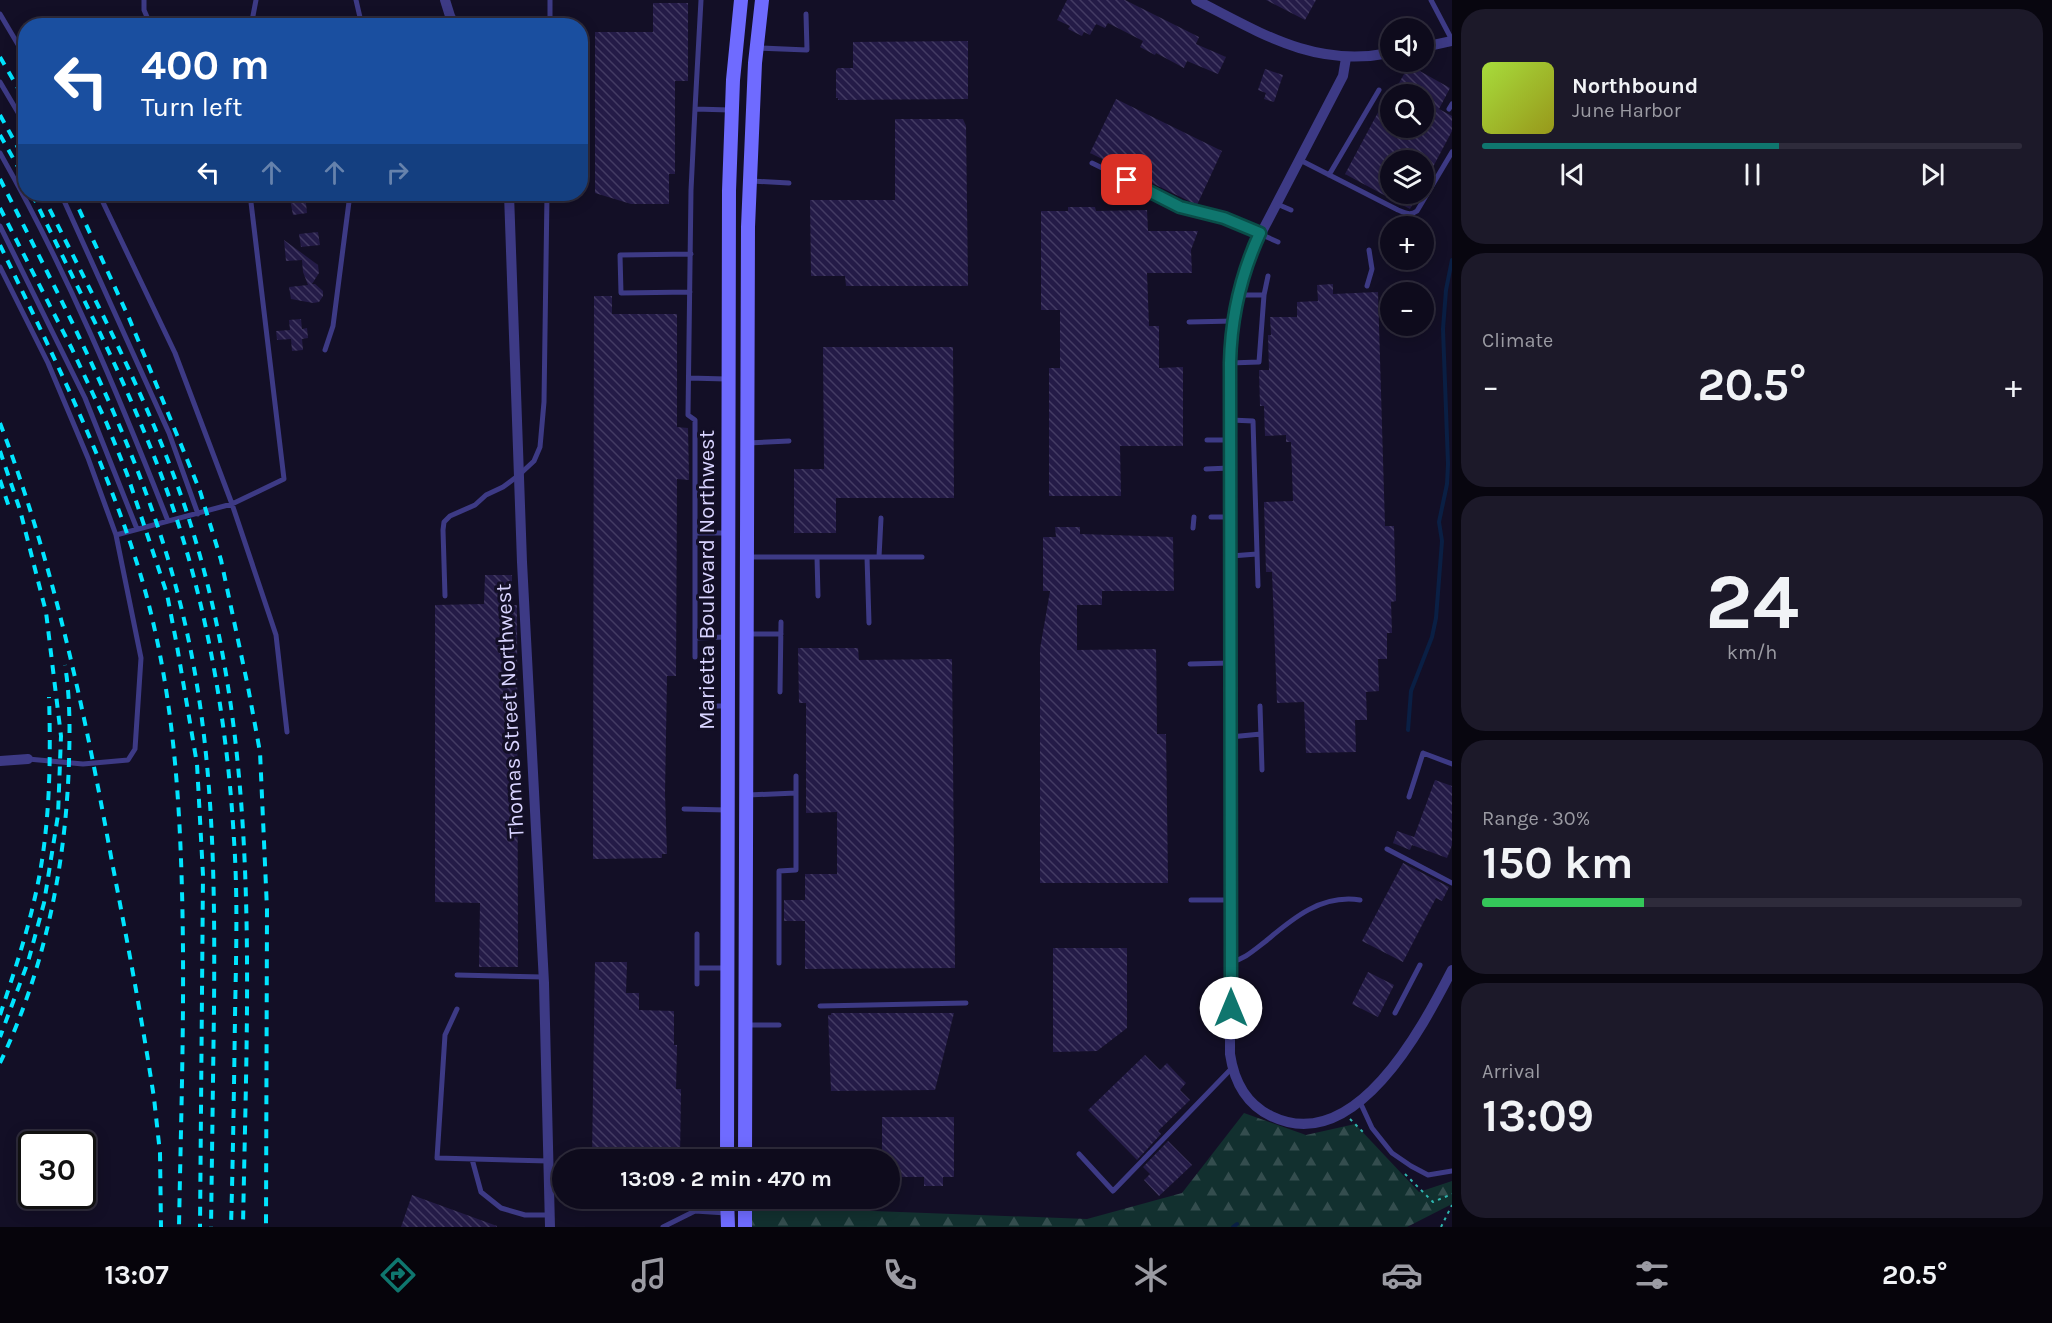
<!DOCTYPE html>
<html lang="en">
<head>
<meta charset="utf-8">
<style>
  body { margin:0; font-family:Karla,sans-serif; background:#1c1929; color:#f1f3f6; height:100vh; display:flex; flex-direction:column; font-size:22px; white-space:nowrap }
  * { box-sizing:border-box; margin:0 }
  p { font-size:20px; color:#9b9ba3 }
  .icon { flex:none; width:33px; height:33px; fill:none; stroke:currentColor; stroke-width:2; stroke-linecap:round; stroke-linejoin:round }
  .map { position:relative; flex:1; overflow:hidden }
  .panel { display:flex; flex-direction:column; gap:9px; padding:9px; background:#08060f; width:600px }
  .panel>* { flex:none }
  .banner { position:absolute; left:18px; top:18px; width:570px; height:183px; border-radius:24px; box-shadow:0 3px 15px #0003,0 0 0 2px #2e2b3b; background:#1a4fa0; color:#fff; overflow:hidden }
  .tools { position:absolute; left:1380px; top:18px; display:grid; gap:12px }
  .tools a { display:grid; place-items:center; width:54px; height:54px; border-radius:50%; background:#0e0b1c; box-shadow:0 3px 15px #0003,0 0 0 2px #2e2b3b; font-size:30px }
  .speed { position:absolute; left:18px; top:1131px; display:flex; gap:12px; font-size:30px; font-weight:700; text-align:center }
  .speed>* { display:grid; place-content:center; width:78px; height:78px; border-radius:50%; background:#0e0b1c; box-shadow:0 3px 15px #0003,0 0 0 2px #2e2b3b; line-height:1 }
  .speed .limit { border:3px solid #111; border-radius:9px; background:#fff; color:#111 }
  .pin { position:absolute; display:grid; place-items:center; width:51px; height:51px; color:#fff; margin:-26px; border-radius:12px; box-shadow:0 3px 9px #0006 }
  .me { position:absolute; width:66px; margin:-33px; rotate:0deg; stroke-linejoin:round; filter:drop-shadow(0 0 4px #0008) }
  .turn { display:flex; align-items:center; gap:21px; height:126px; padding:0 24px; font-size:27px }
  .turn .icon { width:78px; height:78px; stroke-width:2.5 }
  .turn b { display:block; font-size:42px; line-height:51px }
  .lanes { display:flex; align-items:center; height:57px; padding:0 24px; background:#0003; justify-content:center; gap:30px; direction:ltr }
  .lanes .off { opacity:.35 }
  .big { font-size:45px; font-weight:700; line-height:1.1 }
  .panel .card { flex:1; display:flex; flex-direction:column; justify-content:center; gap:9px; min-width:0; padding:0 21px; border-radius:24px; background:#1c1929 }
  .panel .dial { align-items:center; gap:0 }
  .dial b { font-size:78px; line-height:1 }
  .song { display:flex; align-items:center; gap:18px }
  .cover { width:72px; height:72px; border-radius:9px; background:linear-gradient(135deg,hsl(80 70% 55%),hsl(60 70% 35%)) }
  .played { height:6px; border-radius:3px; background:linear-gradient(90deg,#0f766e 55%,#2e2b3b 55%) }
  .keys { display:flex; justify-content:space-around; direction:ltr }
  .heat { display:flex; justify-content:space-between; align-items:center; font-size:33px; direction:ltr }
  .charge { height:9px; border-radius:4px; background:linear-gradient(90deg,#34c759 30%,#2e2b3b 0) }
  .trip { position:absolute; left:552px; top:1149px; width:348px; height:60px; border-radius:30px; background:#0e0b1c; box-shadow:0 3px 15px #0003,0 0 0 2px #2e2b3b; font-weight:700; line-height:60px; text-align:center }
  .tab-bar { display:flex; height:96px; justify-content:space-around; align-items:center; background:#06040b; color:#9b9ba3 }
  .tab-bar .icon { width:42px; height:42px }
  .tab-bar .selected { color:#0f766e }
  .tab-bar b { font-size:27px; color:#f1f3f6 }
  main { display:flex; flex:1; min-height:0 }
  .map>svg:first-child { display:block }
  .forest { fill:url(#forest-firs) }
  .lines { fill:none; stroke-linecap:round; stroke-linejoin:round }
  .stream { stroke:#0a1f44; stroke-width:4 }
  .building { fill:url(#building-back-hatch) }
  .path { stroke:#2fb8b0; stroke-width:2; stroke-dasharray:3 4.5; stroke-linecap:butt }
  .lane { stroke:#3d3a85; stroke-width:5 }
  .street { stroke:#3d3a85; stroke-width:10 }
  .secondary { stroke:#6f6bff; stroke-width:14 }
  .rail { stroke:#00e5ff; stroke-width:4; stroke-dasharray:9 8; stroke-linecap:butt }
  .route-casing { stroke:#0a4d48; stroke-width:15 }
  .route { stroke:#0f766e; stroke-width:10 }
  .labels { text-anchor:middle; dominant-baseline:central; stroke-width:6; stroke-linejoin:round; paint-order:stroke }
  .street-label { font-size:22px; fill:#d9d4ff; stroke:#130f26 }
</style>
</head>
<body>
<main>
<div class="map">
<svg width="1452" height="1227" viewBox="0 0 1452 1227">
  <defs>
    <pattern id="forest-firs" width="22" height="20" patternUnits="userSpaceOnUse" patternTransform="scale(1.5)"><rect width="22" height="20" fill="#12302f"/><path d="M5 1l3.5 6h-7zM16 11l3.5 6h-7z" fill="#344d4e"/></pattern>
    <pattern id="building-back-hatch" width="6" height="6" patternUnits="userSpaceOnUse" patternTransform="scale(1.5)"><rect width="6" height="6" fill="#241b47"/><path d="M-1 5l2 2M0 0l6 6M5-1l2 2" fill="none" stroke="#433b63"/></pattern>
  </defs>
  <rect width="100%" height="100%" fill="#130f26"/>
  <path class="forest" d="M1244 1113 1306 1135 1355 1124 1419 1192 1452 1181V1204L1407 1227H744L741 1206 1087 1219 1182 1193Z"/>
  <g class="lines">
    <path class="stream" d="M1408 730 1411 691 1432 637 1436 618 1442 541 1439 522 1447 484 1448 464 1443 329 1446 290 1452 260
      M1233 1227 1237 1224"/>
  </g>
  <path class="building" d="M1067 0H1125L1199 37 1196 44 1226 57 1218 74 1187 61 1184 68 1156 53 1155 55 1140 47 1143 41 1108 23 1105 28 1096 24 1090 35 1084 32 1082 36 1068 29 1070 26 1057 20Z
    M1266 0H1316L1305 20Z
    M653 3H688V81H675V174H669V204H631L595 193V32H653Z
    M487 16H523V26H488Z
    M968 41V99L838 100V98H836V70L838 68H853V42Z
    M1409 65 1450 88 1439 109 1452 116V131L1424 184V160H1390V194H1418L1410 209 1345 174 1390 90V128H1424V94H1393Z
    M1265 69 1283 75 1274 102 1264 99 1266 93 1258 90Z
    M1116 99 1222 151 1197 205 1090 153Z
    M895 119H963L966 126 968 286H846L845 276H811L810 200H895Z
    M289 194H326V201L306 203 307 213 293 215Z
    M1068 207H1095L1096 211 1147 210 1148 231H1198L1191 250 1192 273H1147L1149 326H1159V368L1183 367V446H1120L1121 496H1049V368H1060V310H1041V211H1068Z
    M318 232 320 245 301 247 299 234Z
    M284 240 318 265 319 273 312 284H315L323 291V296L319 302 313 303 291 299 289 287 308 285 303 272 302 260 286 261Z
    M1333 284V294L1378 292 1385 526H1394L1396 601 1391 602 1392 633H1387V659H1378L1379 691 1366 692 1367 720H1355L1356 752 1306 753 1304 702 1277 703 1272 572H1266L1264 502 1293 501 1291 442H1286V435L1265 436 1264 406H1260L1259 370H1269L1268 335H1271L1270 317H1297V302L1318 301 1317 285Z
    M594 296H612V314H677V427L688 428 689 480 677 479 676 676H667L665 794 667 854H662V858L593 859Z
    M301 319 302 329 307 328 308 338 302 339 303 350 292 351 291 339 277 340 276 331 290 330 289 320Z
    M823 347H953L954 498H836V533H794V469H824Z
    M1055 527H1080V534L1173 537 1174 591H1102V605H1077V650L1156 649 1157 734H1166L1168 883H1040V649L1050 591H1043V537H1056Z
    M485 575H512V605H517L518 967H479L480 903 435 902V605L484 604Z
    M798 648H858L859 660 952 659 955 968 805 969V921H784V900H805V874H837V812L806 813V703H799Z
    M1435 780 1452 786V845L1447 858 1412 845 1410 850 1393 843 1397 831 1414 837Z
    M1403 863 1449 887 1442 901 1436 898 1403 962 1362 941Z
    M1053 948H1127V1028L1097 1051 1053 1052Z
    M595 962H627L626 993H639V1010L674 1011V1045H677L676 1089H681L680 1160H592Z
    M1368 972 1394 985 1378 1017 1352 1004Z
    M831 1013H954L935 1090 831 1091 828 1015H831Z
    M1145 1055 1160 1070 1167 1063 1178 1075 1186 1083 1180 1090 1190 1100 1158 1131 1161 1134 1137 1160 1088 1110Z
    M882 1117H954V1177H943V1186H924V1177H890V1160H882Z
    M1168 1141 1192 1165 1159 1196 1144 1180 1150 1174 1143 1167Z
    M412 1195 497 1226V1227H401Z"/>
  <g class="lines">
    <path class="path" d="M1350 1119 1363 1132
      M1405 1174 1433 1202 1452 1194
      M1441 1227 1452 1205"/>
    <path class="lane" d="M144 0V10L151 26
      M356 0 362 26
      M1431 0 1452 40
      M0 14 26 58
      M251 26 256 0
      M550 26V0
      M759 48 807 50 806 14
      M0 82 26 126
      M695 109 701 0
      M1449 109 1452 104
      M0 153C67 271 119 396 168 521
      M1300 160 1398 210C1405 213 1410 216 1417 211L1452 152
      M1092 163 1180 206 1224 218 1278 242
      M1329 175 1379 90
      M752 181 789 183
      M61 194 169 433 198 514
      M99 194 175 353 232 504 276 635 287 732
      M1277 204 1291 210
      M0 226 85 398 137 529
      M0 267 48 363 88 458 116 535 232 504 284 479 250 194
      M1367 286 1372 269 1369 250
      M690 292 621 293 620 255 691 254
      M1264 295 1268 276
      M1189 322 1234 321
      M325 350 333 326 350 194
      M1230 363 1259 362 1264 295H1238
      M689 378 726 379
      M1231 420 1253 421 1258 586
      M1207 440H1230
      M748 443 789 441
      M1206 469 1230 468
      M1211 517H1230
      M1193 528 1194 517
      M695 533H727
      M1231 556 1257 554
      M748 557H922
      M817 557 818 596
      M867 557 869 623
      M879 557 881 518
      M445 596 443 530 444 522 450 516 475 505 486 495 503 487 519 475 534 461 540 447 544 402 547 194
      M748 634H781
      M695 638 726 637
      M695 657V420L688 415 691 190 695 109 730 110
      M1190 664 1230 663
      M780 692 781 622
      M704 706H727
      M1260 706 1262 770
      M1230 737 1261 734
      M28 759 83 764 128 760 135 749 141 658 116 535
      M748 795 796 793
      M1409 797 1423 753 1452 764
      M684 809 727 810
      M1387 849 1452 883
      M1191 900H1230
      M697 934V984
      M1231 962C1245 959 1254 950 1266 941 1293 918 1322 894 1360 900
      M779 963V871L796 870V776
      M697 968H726
      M457 975 543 977
      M820 1006 966 1003
      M457 1009 445 1035 437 1158 549 1161
      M1395 1013 1420 965
      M747 1025H779
      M1360 1102 1372 1128 1392 1153 1411 1166 1428 1175 1452 1171
      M1079 1154 1113 1191 1232 1068
      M472 1159 481 1192 501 1208 525 1215H550
      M663 1227 695 1211 726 1213"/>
    <path class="street" d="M445 0 450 16 455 26
      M1196 0C1261 33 1314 68 1390 53
      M1424 47 1452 41
      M1346 58 1343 76 1253 249 1238 295 1231 341 1230 1054C1234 1081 1246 1104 1271 1116 1355 1157 1422 1028 1452 970
      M509 194 522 562 544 983 550 1227
      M0 761 28 759"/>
    <path class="secondary" d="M727 1160 729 191 733 80 741 0
      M745 1160 748 227 755 63 762 0
      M727 1198 728 1227
      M745 1198V1227"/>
    <path class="rail" d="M0 57 26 102
      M0 115 26 162
      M0 135 26 181
      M0 179C73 323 151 469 186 628 214 753 215 881 214 1008 213 1081 212 1154 211 1227
      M32 194C92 317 158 441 193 574 216 661 229 751 234 840 238 899 236 958 235 1017 234 1087 233 1157 231 1227
      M42 194C93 296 148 398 185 507 263 739 247 986 243 1227
      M72 194 129 318 200 491 221 560 248 687 260 752 267 909 266 1227
      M0 208 72 349 107 424 127 474 167 594 177 646 197 764 203 875 200 1227
      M0 245C49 347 99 447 134 554 170 663 179 776 182 891 185 1003 181 1115 179 1227
      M0 423C54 565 85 713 112 862 127 940 142 1019 154 1098L160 1153 161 1227
      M0 451 20 510 46 612 61 736 58 815 44 903 28 962 0 1037
      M0 480 9 507
      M0 1015C13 976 26 937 35 897 50 832 51 763 49 697
      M0 1063C45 969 66 864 69 761 70 729 70 696 65 665"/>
  </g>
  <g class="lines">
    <g class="route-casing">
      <path id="route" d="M1127 180 1180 207 1224 218 1260 233C1241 274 1231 318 1230 363L1231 1008"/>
    </g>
    <use href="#route" class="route"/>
  </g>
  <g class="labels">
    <g class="street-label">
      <text transform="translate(707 580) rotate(-90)">Marietta Boulevard Northwest</text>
      <text transform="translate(510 711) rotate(-93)">Thomas Street Northwest</text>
    </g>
  </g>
</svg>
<div class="tools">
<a><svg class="icon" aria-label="sound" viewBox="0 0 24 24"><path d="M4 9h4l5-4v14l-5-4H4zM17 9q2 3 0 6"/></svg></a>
<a><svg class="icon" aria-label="search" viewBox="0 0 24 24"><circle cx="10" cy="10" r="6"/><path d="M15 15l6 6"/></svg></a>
<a><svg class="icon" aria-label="layers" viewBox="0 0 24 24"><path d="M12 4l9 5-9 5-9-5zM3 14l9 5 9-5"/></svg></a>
<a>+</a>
<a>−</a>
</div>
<div class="speed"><div class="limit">30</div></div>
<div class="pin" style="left:1127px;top:180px;background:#d93025"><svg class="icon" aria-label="arrive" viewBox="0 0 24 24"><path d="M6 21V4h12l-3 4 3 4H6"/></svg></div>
<svg class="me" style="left:1231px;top:1008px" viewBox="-20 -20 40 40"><circle r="19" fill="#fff"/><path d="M0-13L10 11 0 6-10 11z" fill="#0f766e"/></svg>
<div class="trip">13:09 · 2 min · 470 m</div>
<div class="banner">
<div class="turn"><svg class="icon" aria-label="left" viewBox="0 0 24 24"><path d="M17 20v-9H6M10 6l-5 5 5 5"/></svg><div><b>400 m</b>Turn left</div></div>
<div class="lanes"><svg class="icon" aria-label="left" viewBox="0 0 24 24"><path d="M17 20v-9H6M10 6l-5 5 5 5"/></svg><svg class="icon off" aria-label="ahead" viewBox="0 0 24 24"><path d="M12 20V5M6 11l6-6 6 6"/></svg><svg class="icon off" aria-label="ahead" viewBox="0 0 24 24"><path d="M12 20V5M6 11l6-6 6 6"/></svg><svg class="icon off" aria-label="right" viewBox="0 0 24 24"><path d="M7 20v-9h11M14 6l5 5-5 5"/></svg></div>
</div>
</div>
<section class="panel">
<div class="card">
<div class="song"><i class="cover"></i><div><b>Northbound</b><p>June Harbor</p></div></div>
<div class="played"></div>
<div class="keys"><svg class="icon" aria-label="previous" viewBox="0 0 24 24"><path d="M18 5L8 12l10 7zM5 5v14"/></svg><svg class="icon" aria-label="pause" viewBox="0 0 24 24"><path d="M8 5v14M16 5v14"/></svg><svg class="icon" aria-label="next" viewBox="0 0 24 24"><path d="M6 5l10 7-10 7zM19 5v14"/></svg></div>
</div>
<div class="card"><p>Climate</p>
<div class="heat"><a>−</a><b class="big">20.5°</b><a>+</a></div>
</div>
<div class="card dial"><b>24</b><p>km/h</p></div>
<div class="card"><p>Range · 30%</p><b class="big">150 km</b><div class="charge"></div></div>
<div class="card"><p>Arrival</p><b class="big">13:09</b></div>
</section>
</main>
<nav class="tab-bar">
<b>13:07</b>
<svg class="icon selected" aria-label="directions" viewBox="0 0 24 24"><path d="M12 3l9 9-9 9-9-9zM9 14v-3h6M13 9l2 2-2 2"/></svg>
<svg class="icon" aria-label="music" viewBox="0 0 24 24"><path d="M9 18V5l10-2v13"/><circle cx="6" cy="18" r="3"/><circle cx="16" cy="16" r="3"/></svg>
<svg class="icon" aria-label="phone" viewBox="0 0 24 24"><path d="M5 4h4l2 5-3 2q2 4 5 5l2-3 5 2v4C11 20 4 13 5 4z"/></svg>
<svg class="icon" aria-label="climate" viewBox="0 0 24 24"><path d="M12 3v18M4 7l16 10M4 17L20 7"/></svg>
<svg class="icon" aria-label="car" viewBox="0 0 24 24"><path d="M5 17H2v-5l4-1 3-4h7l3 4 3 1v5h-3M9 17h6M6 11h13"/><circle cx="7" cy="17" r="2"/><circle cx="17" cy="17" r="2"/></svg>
<svg class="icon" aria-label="filters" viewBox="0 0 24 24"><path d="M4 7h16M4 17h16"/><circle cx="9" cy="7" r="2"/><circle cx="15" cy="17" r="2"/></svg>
<b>20.5°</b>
</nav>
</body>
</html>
